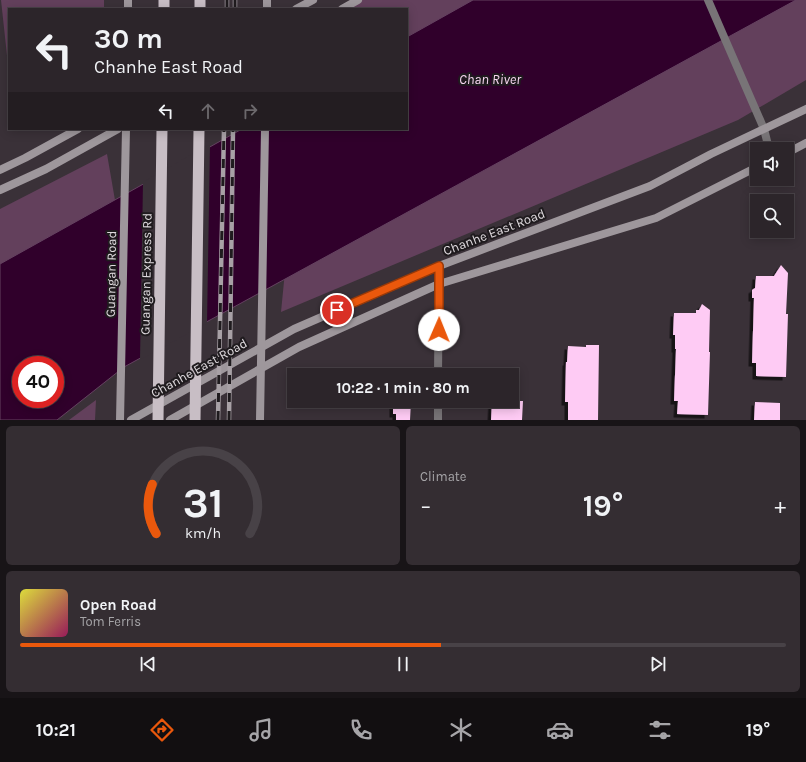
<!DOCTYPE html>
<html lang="en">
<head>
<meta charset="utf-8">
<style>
  body { margin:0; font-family:Karla,sans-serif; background:#342d32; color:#f1f3f6; height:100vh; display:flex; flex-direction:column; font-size:15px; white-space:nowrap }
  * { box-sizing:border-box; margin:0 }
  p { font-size:13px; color:#a6a5a8 }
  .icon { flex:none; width:22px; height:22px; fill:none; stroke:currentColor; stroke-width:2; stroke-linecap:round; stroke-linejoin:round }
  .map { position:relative; height:420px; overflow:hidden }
  .panel { display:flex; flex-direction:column; gap:6px; padding:6px; background:#181417; flex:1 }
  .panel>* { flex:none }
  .guide { position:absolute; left:8px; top:8px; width:400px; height:122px; border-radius:0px; box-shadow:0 2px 10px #0003,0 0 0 1px #484247; background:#2c252a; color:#f1f3f6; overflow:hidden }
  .buttons { position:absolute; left:750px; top:142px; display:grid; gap:8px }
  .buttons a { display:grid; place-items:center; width:44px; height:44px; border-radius:0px; background:#2c252a; box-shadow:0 2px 10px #0003,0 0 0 1px #484247; font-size:20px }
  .speed { position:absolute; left:12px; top:356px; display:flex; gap:8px; font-size:20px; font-weight:700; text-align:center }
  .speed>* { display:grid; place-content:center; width:52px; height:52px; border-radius:50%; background:#2c252a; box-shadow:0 2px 10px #0003,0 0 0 1px #484247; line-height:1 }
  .speed .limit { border:6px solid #d22; background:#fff; color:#111 }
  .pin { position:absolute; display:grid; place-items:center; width:34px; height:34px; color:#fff; margin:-17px; border:2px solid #fff; border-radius:50%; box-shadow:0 1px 4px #0007 }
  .me { position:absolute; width:44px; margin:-22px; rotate:1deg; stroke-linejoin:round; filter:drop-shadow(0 0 3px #0008) }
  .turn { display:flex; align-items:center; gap:14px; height:84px; padding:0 20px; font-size:18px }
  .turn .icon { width:52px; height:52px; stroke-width:2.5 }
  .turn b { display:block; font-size:28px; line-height:34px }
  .lanes { display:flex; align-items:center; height:38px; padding:0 20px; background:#0003; justify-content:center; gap:20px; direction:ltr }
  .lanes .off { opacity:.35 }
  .big { font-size:30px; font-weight:700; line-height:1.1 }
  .panel .tile { flex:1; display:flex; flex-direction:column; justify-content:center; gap:6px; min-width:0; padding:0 14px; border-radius:6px; background:#342d32 }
  .panel .dial { align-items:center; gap:0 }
  .dial svg { height:104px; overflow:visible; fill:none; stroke:#484247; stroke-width:7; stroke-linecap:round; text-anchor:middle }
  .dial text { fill:#f1f3f6; stroke:none }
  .song { display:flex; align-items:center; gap:12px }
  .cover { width:48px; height:48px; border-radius:6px; background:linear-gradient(135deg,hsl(60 70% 55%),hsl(330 70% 35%)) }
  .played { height:4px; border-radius:2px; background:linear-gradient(90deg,#ea580c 55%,#484247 55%) }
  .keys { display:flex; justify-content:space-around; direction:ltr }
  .heat { display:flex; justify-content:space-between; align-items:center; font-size:22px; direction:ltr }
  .panel .tiles { flex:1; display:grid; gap:6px; grid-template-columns:1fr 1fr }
  .tile:last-child { grid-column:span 2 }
  .trip { position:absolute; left:287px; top:368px; width:232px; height:40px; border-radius:0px; background:#2c252a; box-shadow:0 2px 10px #0003,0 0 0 1px #484247; font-weight:700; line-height:40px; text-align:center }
  .menu { display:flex; height:64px; justify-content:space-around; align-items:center; background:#120f11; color:#a6a5a8 }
  .menu .icon { width:28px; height:28px }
  .menu .selected { color:#ea580c }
  .menu b { font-size:18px; color:#f1f3f6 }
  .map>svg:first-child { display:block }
  .green { fill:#63405c }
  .water { fill:#30002b; stroke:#654261; fill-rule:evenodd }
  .pier { fill:#3a3138 }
  .building { fill:#fecbf4; filter:url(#shadow) }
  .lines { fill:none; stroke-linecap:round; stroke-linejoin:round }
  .minor { stroke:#787477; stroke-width:8 }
  .tertiary { stroke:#787477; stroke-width:8 }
  .secondary { stroke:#9e979c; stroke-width:8 }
  .trunk { stroke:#c8bec5; stroke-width:11 }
  .rail-casing { stroke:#a8a1a6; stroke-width:4.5 }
  .rail { stroke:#1f1b1e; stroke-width:3; stroke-dasharray:9; stroke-linecap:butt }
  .secondary-bridge { stroke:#9e979c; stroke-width:8 }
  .trunk-bridge { stroke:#c8bec5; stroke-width:11 }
  .route-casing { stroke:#983908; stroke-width:10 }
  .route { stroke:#ea580c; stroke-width:7 }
  .labels { text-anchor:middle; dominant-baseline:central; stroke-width:4; stroke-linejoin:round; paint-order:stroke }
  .street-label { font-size:13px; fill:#e0dbdf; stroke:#1f1b1e }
  .water-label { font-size:14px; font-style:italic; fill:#f6d4ef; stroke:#1f1b1e }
</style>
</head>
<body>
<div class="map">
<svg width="806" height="420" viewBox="0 0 806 420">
  <defs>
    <filter id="shadow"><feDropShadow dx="-3.5" dy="3.5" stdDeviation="0" flood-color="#0009"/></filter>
  </defs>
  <rect width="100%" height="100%" fill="#3a3138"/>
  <path class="green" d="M1 0H104V9H9V74Z
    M358 0H806V80L738 120 281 312 299 129H407V9H342Z
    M107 154 116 206 0 265V209Z
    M96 400 95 420H69Z"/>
  <path class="water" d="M473 0H796L124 367 57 420H0V264L242 129H407V37ZM21 365H55V399H21Z"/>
  <path class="pier" d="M210 144 207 323 140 360 143 182Z"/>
  <path class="building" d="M781 265 788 273 786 314H788L786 377 756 376V363H752L754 298H752V290L755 288 756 276H774Z
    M702 304 710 310 709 352H710L708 415 677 414 678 401H674L676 349H675V335H673L674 313H696V310H699Z
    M586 345H599L598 420H568V402H565L566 362H567L568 346 586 347Z
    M393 401H411L410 420H396V414H393Z
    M492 401H523L522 420H491Z
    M755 402 780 403V420H754Z"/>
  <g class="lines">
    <path class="minor" d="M708 0 764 129 769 149"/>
    <path class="tertiary" d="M438 375 439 266
      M438 420V401"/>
    <path class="secondary" d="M128 9V0
      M267 9V0
      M296 9 313 0
      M342 9 358 0
      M787 153 806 143
      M0 170 25 158 78 129
      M0 190 46 169 118 129
      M120 420 126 129
      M131 420 294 329 439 266 650 186 711 154 806 109
      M170 420 299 347 439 284 656 218 757 167"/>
    <path class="trunk" d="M164 9V0
      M200 9V0"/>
    <g class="rail-casing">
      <path id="rail" d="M227 9V0
        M235 9V0
        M218 420 224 129
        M229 420 233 129"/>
    </g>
    <use href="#rail" class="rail"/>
    <path class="secondary-bridge" d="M260 420 265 129"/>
    <path class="trunk-bridge" d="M158 420 162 129
      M195 420 199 129"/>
  </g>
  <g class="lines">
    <g class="route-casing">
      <path id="route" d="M337 310 439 266V330"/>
    </g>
    <use href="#route" class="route"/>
  </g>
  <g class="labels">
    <g class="street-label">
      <text transform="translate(494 232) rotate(-21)">Chanhe East Road</text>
      <text transform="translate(111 274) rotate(-89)">Guangan Road</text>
      <text transform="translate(146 274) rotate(-89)">Guangan Express Rd</text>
      <text transform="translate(199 368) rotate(-29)">Chanhe East Road</text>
    </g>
    <g class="water-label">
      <text x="490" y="79">Chan River</text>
    </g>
  </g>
</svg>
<div class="buttons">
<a><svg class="icon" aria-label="sound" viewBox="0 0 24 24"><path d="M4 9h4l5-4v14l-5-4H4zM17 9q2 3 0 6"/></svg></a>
<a><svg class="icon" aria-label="search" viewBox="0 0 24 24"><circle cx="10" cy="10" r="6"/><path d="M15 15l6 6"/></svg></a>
</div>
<div class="speed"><div class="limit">40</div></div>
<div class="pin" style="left:337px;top:310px;background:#d93025"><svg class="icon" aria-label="arrive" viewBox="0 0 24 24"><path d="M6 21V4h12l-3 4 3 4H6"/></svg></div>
<svg class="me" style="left:439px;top:330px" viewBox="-20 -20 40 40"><circle r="19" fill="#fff"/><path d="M0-13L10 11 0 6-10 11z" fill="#ea580c"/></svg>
<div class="trip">10:22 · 1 min · 80 m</div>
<div class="guide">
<div class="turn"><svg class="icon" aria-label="left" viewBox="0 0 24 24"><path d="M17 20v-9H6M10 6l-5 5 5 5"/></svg><div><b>30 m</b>Chanhe East Road</div></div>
<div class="lanes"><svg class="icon" aria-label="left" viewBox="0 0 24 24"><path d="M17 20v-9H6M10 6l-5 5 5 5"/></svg><svg class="icon off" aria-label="ahead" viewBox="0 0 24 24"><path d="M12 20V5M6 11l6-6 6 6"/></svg><svg class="icon off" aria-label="right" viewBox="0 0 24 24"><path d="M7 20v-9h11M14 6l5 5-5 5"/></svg></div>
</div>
</div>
<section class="panel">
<div class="tiles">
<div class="tile dial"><svg viewBox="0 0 100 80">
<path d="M14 69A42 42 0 1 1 86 69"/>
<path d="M14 69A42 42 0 0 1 11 31" stroke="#ea580c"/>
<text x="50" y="56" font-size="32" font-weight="700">31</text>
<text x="50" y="72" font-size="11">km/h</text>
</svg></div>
<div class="tile"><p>Climate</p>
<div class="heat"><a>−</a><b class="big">19°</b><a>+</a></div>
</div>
<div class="tile">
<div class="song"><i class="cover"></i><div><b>Open Road</b><p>Tom Ferris</p></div></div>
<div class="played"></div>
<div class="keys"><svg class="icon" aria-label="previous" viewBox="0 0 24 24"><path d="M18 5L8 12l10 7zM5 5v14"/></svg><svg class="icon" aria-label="pause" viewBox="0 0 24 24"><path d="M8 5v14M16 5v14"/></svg><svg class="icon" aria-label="next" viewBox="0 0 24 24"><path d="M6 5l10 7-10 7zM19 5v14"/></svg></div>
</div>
</div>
</section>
<nav class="menu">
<b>10:21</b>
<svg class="icon selected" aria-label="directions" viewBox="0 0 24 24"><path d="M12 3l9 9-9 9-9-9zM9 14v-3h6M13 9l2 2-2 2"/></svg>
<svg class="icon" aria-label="music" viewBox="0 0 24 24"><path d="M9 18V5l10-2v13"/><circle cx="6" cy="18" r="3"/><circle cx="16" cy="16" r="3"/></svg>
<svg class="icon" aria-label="phone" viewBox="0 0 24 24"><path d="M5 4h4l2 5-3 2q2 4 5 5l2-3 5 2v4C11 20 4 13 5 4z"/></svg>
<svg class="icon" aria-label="climate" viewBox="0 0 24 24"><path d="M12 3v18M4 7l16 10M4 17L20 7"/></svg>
<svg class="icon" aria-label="car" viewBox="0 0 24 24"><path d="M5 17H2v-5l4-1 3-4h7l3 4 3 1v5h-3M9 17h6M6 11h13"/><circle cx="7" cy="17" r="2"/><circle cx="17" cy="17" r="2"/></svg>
<svg class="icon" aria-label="filters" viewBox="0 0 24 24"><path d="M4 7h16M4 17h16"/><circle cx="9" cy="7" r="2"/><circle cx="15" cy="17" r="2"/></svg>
<b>19°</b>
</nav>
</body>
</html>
